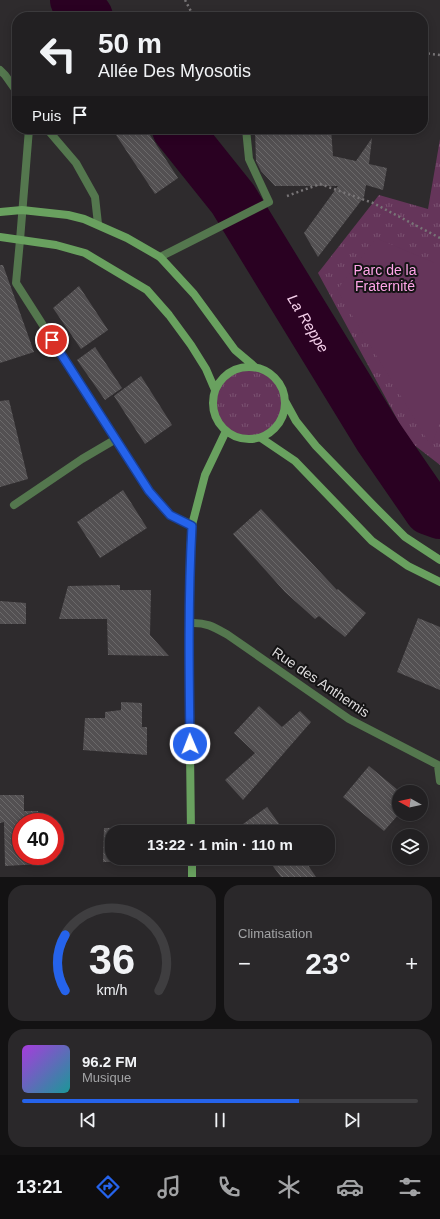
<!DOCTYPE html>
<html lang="fr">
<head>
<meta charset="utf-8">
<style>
  body { margin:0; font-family:Arial,sans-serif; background:#2a282a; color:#f1f3f6; height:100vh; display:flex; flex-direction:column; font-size:15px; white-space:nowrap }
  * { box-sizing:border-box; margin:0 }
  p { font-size:13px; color:#a2a3a5 }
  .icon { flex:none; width:22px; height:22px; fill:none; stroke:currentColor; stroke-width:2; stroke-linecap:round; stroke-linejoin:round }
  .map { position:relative; height:877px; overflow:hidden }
  .drawer { display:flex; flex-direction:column; gap:8px; padding:8px; background:#131213; flex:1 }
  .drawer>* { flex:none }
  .hud { position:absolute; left:12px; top:12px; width:416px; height:122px; border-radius:16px; box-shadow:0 2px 10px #0003,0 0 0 1px #3f3e40; background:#222022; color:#f1f3f6; overflow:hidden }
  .needle { width:26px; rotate:278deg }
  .fabs { position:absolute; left:392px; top:785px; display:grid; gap:8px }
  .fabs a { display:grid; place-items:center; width:36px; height:36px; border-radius:50%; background:#222022; box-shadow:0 2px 10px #0003,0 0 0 1px #3f3e40; font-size:20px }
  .speed { position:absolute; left:12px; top:813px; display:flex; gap:8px; font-size:20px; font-weight:700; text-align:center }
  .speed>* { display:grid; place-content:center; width:52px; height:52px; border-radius:50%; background:#222022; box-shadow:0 2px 10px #0003,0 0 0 1px #3f3e40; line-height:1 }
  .speed .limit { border:6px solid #d22; background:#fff; color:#111 }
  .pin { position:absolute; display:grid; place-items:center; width:34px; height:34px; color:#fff; margin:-17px; border:2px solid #fff; border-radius:50%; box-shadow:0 1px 4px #0007 }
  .me { position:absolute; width:44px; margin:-22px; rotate:359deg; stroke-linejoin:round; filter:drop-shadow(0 0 3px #0008) }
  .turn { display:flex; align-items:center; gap:14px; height:84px; padding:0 20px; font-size:18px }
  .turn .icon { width:52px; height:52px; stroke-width:2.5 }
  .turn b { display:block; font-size:28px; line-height:34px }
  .then { display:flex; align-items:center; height:38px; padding:0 20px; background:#0003; gap:8px; font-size:15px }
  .big { font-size:30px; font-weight:700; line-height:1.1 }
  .drawer .card { flex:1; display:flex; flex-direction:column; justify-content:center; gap:6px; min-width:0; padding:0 14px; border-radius:16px; background:#2a282a }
  .drawer .dial { align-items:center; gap:0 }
  .dial svg { height:104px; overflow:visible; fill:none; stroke:#3f3e40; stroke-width:7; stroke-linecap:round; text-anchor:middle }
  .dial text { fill:#f1f3f6; stroke:none }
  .song { display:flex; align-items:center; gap:12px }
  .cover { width:48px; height:48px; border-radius:6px; background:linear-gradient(135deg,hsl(280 70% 55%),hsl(180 70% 35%)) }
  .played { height:4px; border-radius:2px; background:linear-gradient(90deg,#2563eb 70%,#3f3e40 70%) }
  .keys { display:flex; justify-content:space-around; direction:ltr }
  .heat { display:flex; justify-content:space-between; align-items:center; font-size:22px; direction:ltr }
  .drawer .tiles { flex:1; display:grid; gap:8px; grid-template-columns:1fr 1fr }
  .card:last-child { grid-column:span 2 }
  .trip { position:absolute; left:105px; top:825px; width:230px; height:40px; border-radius:16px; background:#222022; box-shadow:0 2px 10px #0003,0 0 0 1px #3f3e40; font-weight:700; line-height:40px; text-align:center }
  .dock { display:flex; height:64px; justify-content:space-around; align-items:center; background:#0e0d0e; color:#a2a3a5 }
  .dock .icon { width:28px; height:28px }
  .dock .on { color:#2563eb }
  .dock b { font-size:18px; color:#f1f3f6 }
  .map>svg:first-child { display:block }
  .grass { fill:url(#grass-tufts) }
  .pitch { fill:#65355a }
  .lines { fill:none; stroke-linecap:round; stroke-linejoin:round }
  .river { stroke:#2a0122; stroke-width:50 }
  .building { fill:url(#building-back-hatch) }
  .path { stroke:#787577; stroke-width:2.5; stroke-dasharray:2 3; stroke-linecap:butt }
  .lane { stroke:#54774e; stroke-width:8 }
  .street { stroke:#54774e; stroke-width:8 }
  .secondary { stroke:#69a15f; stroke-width:8 }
  .route-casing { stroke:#184099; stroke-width:10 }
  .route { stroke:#2563eb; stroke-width:7 }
  .labels { text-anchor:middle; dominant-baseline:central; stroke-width:4; stroke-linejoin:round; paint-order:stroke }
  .park-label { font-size:14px; fill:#ffa5e8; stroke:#151415 }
  .street-label { font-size:14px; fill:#dedcdd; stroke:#151415 }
  .water-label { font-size:15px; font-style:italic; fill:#f5d0eb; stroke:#151415 }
</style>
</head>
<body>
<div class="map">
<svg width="440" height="877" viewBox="0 0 440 877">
  <defs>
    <pattern id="grass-tufts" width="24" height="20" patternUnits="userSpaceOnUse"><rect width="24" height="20" fill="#65355a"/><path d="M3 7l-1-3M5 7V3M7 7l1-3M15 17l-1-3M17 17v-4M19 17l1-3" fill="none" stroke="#7b5271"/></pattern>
    <pattern id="building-back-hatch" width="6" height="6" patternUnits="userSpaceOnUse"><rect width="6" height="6" fill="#535052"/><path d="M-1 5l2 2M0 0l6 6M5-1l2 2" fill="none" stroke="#6b696a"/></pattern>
  </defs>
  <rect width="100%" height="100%" fill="#2e2b2d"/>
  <path class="grass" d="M440 139V465L409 441 318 273 379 195 428 209Z
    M213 403a36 36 0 1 1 72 0a36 36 0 1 1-72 0Z"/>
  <path class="pitch" d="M376 238 435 263H440V423L431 446 337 290Z"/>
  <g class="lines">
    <g class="river">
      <path d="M75 0 88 17"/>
      <path id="s1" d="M177 129 233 199 378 436 429 510 440 514"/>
    </g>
  </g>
  <path class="building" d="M112 129H146L178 178 155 194Z
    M255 129H331L333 156 356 161 372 138 369 164 387 168 383 190 366 185 364 197 318 257 304 233 338 186H275L261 171 256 161Z
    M0 265H3L34 352 0 363Z
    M79 286 108 330 81 349 53 308Z
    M95 347 122 388 105 400 77 360Z
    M141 376 172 425 145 444 114 396Z
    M9 400 28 479 0 487V401Z
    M123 490 147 528 100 558 77 522Z
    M261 509 337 590 338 589 366 613 345 637 319 616 315 619 285 592 233 534Z
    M120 585V590H151L150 635 169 656 108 655 107 619H59L68 586Z
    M0 601 26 603V624H0Z
    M418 618 440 627V690L397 672Z
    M121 702 142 703V727H147V755L83 750 85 718H105V712L121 710Z
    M259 706 282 727 300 711 311 722 243 800 225 780 255 753 234 733Z
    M369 766 399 791V814L384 831 343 797Z
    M0 795H24V811H38L39 822H21V856H40L41 864 5 866 4 822 0 823Z
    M267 807 285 832H249L243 824Z
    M171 827 170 832H112V858H169V861L103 862 104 828Z
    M267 858H303L316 877H281Z"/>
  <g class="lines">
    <path class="path" d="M185 0 194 17
      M423 53 440 55
      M287 196 320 184 373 203 440 238"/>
    <path class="lane" d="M20 240 16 283 149 491 170 515 192 525
      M160 257 269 202 249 159 246 129
      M14 505 82 459 116 439"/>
    <path class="street" d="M0 70 5 75 17 92
      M47 129 76 163 95 197 98 224
      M20 240 29 129
      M190 623C206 622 214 627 228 635L349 719 440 766
      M438 766 440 781"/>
    <path class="secondary" d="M0 212 22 210 68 215 84 219 127 238 160 257 194 294 235 350 255 367
      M0 237 56 245 85 253 147 290 169 315 191 345 206 369 215 390
      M213 403a36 36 0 1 1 72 0a36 36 0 1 1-72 0Z
      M285 401 296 421 316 446 375 507 405 537 440 560
      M261 438 295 461 372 541 408 566 440 582
      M191 832 189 671 190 556 192 525 205 475 226 431
      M192 858V877"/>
  </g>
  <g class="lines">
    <g class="route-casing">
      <path id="route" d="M52 340 149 491 170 515 192 526C188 598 189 671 190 744"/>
    </g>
    <use href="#route" class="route"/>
  </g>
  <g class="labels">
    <g class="park-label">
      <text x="385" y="270">Parc de la<tspan x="385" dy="16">Fraternité</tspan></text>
    </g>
    <g class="street-label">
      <text transform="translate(321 682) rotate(34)">Rue des Anthemis</text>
    </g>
    <g class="water-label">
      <text stroke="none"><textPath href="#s1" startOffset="235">La Reppe</textPath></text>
    </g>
  </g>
</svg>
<div class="fabs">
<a><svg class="needle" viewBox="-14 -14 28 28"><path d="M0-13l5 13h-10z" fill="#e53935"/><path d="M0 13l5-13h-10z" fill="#a2a3a5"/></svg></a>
<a><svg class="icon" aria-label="layers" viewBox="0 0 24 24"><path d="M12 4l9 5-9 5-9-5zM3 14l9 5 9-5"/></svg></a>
</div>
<div class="speed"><div class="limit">40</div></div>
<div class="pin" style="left:52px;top:340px;background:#d93025"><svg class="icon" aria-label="arrive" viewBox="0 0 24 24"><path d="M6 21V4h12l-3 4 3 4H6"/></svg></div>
<svg class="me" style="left:190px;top:744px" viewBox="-20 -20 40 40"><circle r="17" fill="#2563eb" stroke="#fff" stroke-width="3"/><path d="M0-11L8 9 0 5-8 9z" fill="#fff"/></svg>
<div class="trip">13:22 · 1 min · 110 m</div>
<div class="hud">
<div class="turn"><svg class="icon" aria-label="left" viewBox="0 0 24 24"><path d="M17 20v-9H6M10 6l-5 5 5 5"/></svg><div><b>50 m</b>Allée Des Myosotis</div></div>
<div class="then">Puis<svg class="icon" aria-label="arrive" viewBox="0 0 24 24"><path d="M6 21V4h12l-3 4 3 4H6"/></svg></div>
</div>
</div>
<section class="drawer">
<div class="tiles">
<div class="card dial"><svg viewBox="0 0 100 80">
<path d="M14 69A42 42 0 1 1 86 69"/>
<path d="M14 69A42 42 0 0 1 14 26" stroke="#2563eb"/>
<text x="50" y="56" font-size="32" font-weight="700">36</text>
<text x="50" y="72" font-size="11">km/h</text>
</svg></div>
<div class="card"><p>Climatisation</p>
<div class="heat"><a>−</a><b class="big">23°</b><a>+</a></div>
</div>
<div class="card">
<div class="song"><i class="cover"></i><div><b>96.2 FM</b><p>Musique</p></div></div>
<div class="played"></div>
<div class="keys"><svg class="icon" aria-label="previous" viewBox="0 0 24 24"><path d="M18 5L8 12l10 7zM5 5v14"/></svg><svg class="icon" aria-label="pause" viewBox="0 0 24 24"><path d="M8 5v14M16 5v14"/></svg><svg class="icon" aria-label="next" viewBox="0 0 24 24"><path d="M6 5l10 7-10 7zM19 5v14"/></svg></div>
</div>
</div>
</section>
<nav class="dock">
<b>13:21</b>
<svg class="icon on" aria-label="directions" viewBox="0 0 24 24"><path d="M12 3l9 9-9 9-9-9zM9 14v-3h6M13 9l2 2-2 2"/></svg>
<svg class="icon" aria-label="music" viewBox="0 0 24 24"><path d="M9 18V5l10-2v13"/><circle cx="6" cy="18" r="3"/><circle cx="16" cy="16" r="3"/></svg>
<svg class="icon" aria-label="phone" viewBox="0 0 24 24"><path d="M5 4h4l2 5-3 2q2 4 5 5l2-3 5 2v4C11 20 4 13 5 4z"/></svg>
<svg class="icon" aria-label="climate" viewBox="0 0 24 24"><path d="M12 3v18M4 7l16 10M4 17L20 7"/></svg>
<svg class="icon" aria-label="car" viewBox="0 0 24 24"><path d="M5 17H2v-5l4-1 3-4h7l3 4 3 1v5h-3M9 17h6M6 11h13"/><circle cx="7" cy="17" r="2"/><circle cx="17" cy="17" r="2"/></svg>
<svg class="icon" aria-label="filters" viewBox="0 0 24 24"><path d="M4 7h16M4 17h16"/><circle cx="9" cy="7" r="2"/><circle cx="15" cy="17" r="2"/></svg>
</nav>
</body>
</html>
